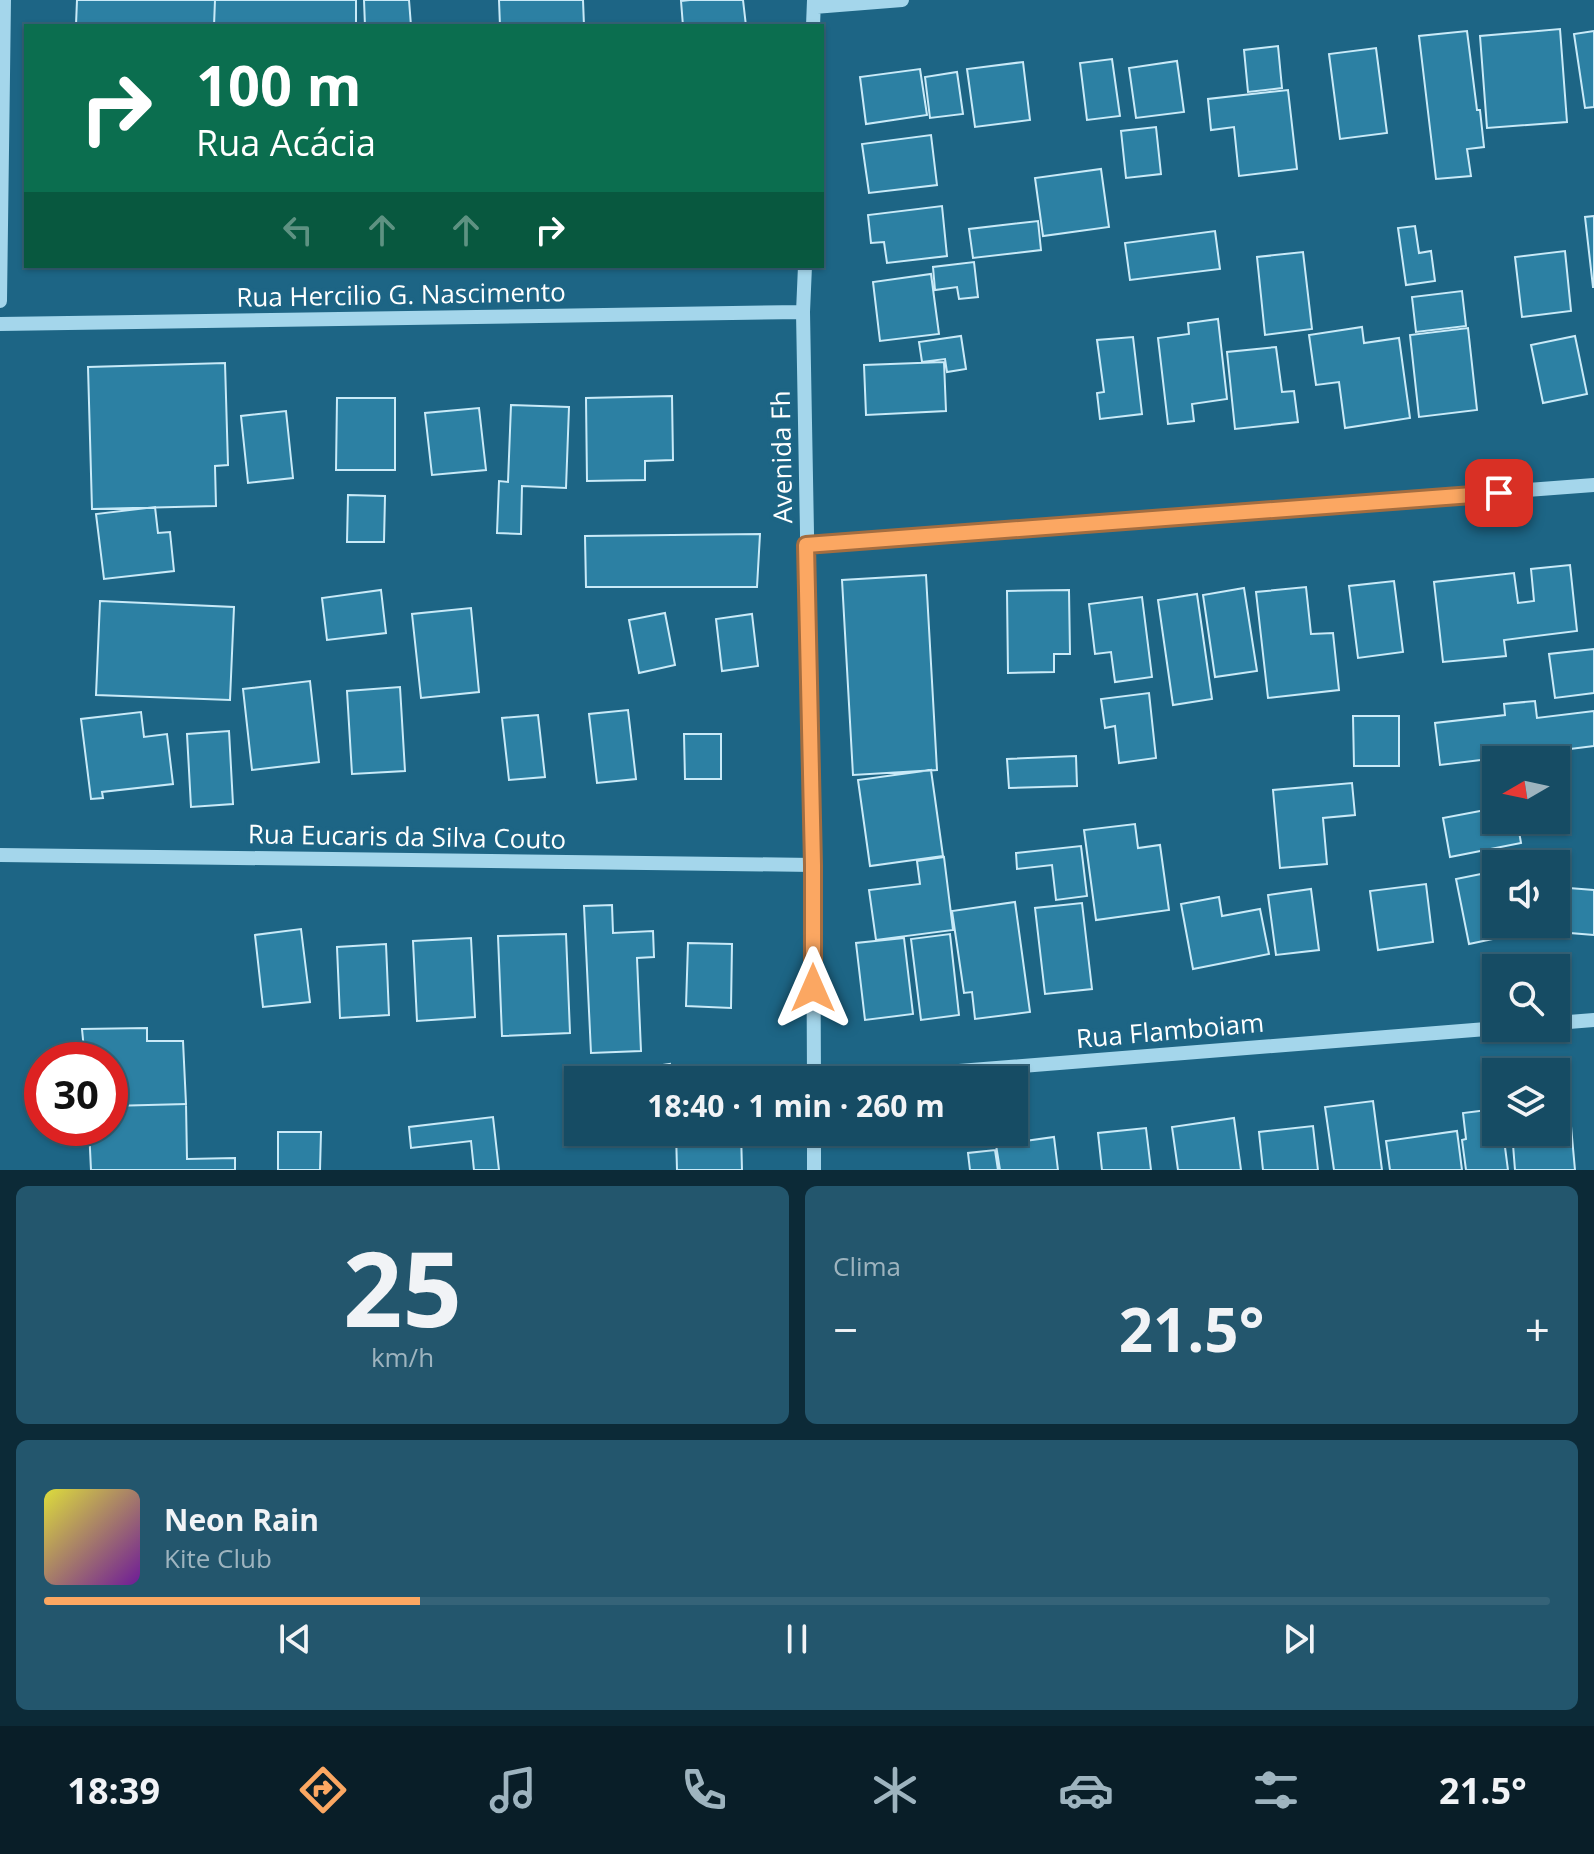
<!DOCTYPE html>
<html lang="pt">
<head>
<meta charset="utf-8">
<style>
  body { margin:0; font-family:"Open Sans",sans-serif; background:#23566d; color:#f1f3f6; height:100vh; display:flex; flex-direction:column; font-size:30px; white-space:nowrap }
  * { box-sizing:border-box; margin:0 }
  p { font-size:26px; color:#9eb4bf }
  .icon { flex:none; width:44px; height:44px; fill:none; stroke:currentColor; stroke-width:2; stroke-linecap:round; stroke-linejoin:round }
  .map { position:relative; height:1170px; overflow:hidden }
  .details { display:flex; flex-direction:column; gap:16px; padding:16px; background:#0c2a37; flex:1 }
  .details>* { flex:none }
  .hud { position:absolute; left:24px; top:24px; width:800px; height:244px; border-radius:0px; box-shadow:0 2px 6px #0004,0 0 0 2px #356378; background:#0b6e4f; color:#fff; overflow:hidden }
  .needle { width:52px; rotate:261deg }
  .tools { position:absolute; left:1482px; top:746px; display:grid; gap:16px }
  .tools a { display:grid; place-items:center; width:88px; height:88px; border-radius:0px; background:#164c64; box-shadow:0 2px 6px #0004,0 0 0 2px #356378; font-size:40px }
  .speed { position:absolute; left:24px; top:1042px; display:flex; gap:16px; font-size:40px; font-weight:700; text-align:center }
  .speed>* { display:grid; place-content:center; width:104px; height:104px; border-radius:50%; background:#164c64; box-shadow:0 2px 6px #0004,0 0 0 2px #356378; line-height:1 }
  .speed .limit { border:12px solid #d22; background:#fff; color:#111 }
  .pin { position:absolute; display:grid; place-items:center; width:68px; height:68px; color:#fff; margin:-34px; border-radius:16px; box-shadow:0 4px 12px #0006 }
  .me { position:absolute; width:88px; margin:-44px; rotate:0deg; stroke-linejoin:round; filter:drop-shadow(0 0 6px #0008) }
  .turn { display:flex; align-items:center; gap:28px; height:168px; padding:0 40px; font-size:36px }
  .turn .icon { width:104px; height:104px; stroke-width:2.5 }
  .turn b { display:block; font-size:56px; line-height:68px }
  .lanes { display:flex; align-items:center; height:76px; padding:0 40px; background:#0003; justify-content:center; gap:40px; direction:ltr }
  .lanes .off { opacity:.35 }
  .big { font-size:60px; font-weight:700; line-height:1.1 }
  .details .widget { flex:1; display:flex; flex-direction:column; justify-content:center; gap:12px; min-width:0; padding:0 28px; border-radius:12px; background:#23566d }
  .details .dial { align-items:center; gap:0 }
  .dial b { font-size:104px; line-height:1 }
  .song { display:flex; align-items:center; gap:24px }
  .cover { width:96px; height:96px; border-radius:12px; background:linear-gradient(135deg,hsl(60 70% 55%),hsl(280 70% 35%)) }
  .played { height:8px; border-radius:4px; background:linear-gradient(90deg,#fba762 25%,#356378 25%) }
  .keys { display:flex; justify-content:space-around; direction:ltr }
  .heat { display:flex; justify-content:space-between; align-items:center; font-size:44px; direction:ltr }
  .details .tiles { flex:1; display:grid; gap:16px; grid-template-columns:1fr 1fr }
  .widget:last-child { grid-column:span 2 }
  .trip { position:absolute; left:564px; top:1066px; width:464px; height:80px; border-radius:0px; background:#164c64; box-shadow:0 2px 6px #0004,0 0 0 2px #356378; font-weight:700; line-height:80px; text-align:center }
  .dock { display:flex; height:128px; justify-content:space-around; align-items:center; background:#091e28; color:#9eb4bf }
  .dock .icon { width:56px; height:56px }
  .dock .active { color:#fba762 }
  .dock b { font-size:36px; color:#f1f3f6 }
  .map>svg:first-child { display:block }
  .building { fill:#2c80a3; stroke:#c9eaf8; stroke-width:2 }
  .lines { fill:none; stroke-linecap:round; stroke-linejoin:round }
  .minor { stroke:#a4d6eb; stroke-width:14 }
  .route-casing { stroke:#a36d40; stroke-width:20 }
  .route { stroke:#fba762; stroke-width:14 }
  .labels { text-anchor:middle; dominant-baseline:central; stroke-width:8; stroke-linejoin:round; paint-order:stroke }
  .street-label { font-size:26px; fill:#fff; stroke:#1d6585 }
</style>
</head>
<body>
<div class="map">
<svg width="1594" height="1170" viewBox="0 0 1594 1170">
  <rect width="100%" height="100%" fill="#1d6585"/>
  <path class="building" d="M77 0H215L214 26 76 25Z
    M215 0H356V26H214Z
    M364 0H409L411 26H365Z
    M499 0H583L584 26H500Z
    M690 0H743L746 26H683L681 1Z
    M1560 29 1567 122 1487 128 1480 36Z
    M1467 31 1477 110H1480L1484 147 1467 149 1471 176 1436 179 1419 36Z
    M1594 31V107L1585 108 1574 34Z
    M1278 46 1282 88 1248 92 1244 50Z
    M1376 48 1387 133 1340 139 1329 54Z
    M1112 59 1120 116 1087 120 1080 63Z
    M1177 61 1184 112 1136 118 1129 68Z
    M1023 62 1030 120 975 127 967 69Z
    M920 69 927 115 866 124 860 77Z
    M957 72 963 114 930 118 925 77Z
    M1288 90 1297 169 1239 176 1234 127 1211 130 1208 99Z
    M1156 127 1161 174 1126 178 1121 131Z
    M931 135 937 185 869 193 862 144Z
    M1101 169 1109 227 1043 236 1035 178Z
    M942 206 947 256 887 263 884 242 871 243 868 215Z
    M1594 216V287H1593L1585 217Z
    M1038 221 1041 250 973 258 969 229Z
    M1415 226 1419 253 1431 251 1435 281 1406 285 1398 228Z
    M1215 231 1220 269 1130 280 1125 243Z
    M1565 251 1571 311 1522 317 1515 257Z
    M1303 252 1312 329 1265 335 1257 257Z
    M974 262 978 297 959 299 957 287 935 290 933 267Z
    M931 274 939 334 880 341 873 282Z
    M1462 291 1466 326 1416 332 1412 297Z
    M1218 319 1227 399 1192 404 1194 421 1168 424 1158 338 1189 334 1188 323Z
    M1362 327 1364 343 1399 338 1410 418 1345 428 1339 382 1316 385 1309 335Z
    M1468 328 1477 410 1419 417 1410 335Z
    M961 336 966 369 947 372 945 359 922 362 919 342Z
    M1575 336 1587 394 1543 403 1531 345Z
    M1133 337 1142 414 1100 419 1097 393 1104 392 1097 340Z
    M1276 347 1282 392 1294 391 1298 422 1235 429 1227 352Z
    M944 362 946 411 866 415 864 365Z
    M225 363 228 465 215 466 216 506 92 509 88 367Z
    M672 396 673 460 645 461V480L587 481 586 398Z
    M337 398H395V470H336Z
    M511 405 569 407 566 488 522 486 521 534 497 533 499 481 508 482Z
    M479 408 486 470 432 475 425 413Z
    M286 411 293 478 248 483 241 416Z
    M348 495 385 496 384 542H347Z
    M155 507 158 533 170 532 174 571 104 579 96 514Z
    M760 534 757 587H586L585 536Z
    M1570 565 1577 631 1504 640 1506 656 1443 662 1434 582 1514 573 1518 603 1534 601 1531 569Z
    M926 575 937 770 853 775 842 580Z
    M1394 581 1403 652 1358 658 1349 586Z
    M1306 587 1311 634 1333 633 1339 690 1268 698 1256 592Z
    M1244 588 1257 671 1215 677 1203 595Z
    M381 590 386 633 327 640 322 598Z
    M1069 590 1070 654H1054V672L1008 673 1007 591Z
    M1197 594 1212 699 1173 705 1158 600Z
    M1142 597 1152 677 1115 682 1111 652 1095 654 1089 604Z
    M100 601 234 607 230 700 96 695Z
    M471 608 479 692 421 698 412 614Z
    M665 613 675 665 639 673 629 620Z
    M752 614 758 666 722 671 716 619Z
    M1594 649V693L1555 698 1549 654Z
    M310 681 319 762 252 770 243 689Z
    M400 687 405 771 352 774 347 691Z
    M1149 693 1156 758 1119 763 1115 726 1105 728 1101 699Z
    M1535 701 1537 718 1594 711V746L1440 765 1435 723 1505 715 1504 704Z
    M628 710 636 779 597 783 589 714Z
    M141 712 144 737 167 734 173 784 102 792 103 798 91 799 81 719Z
    M538 715 545 777 509 780 502 718Z
    M1353 716H1399V766H1354Z
    M229 731 233 804 191 807 187 734Z
    M684 734H721V779H685Z
    M1076 756 1077 786 1009 788 1007 759Z
    M931 770 943 856 870 866 858 780Z
    M1352 783 1355 815 1323 818 1327 864 1280 868 1273 790Z
    M1496 808V820H1517L1521 843 1450 857 1443 818Z
    M1135 824 1138 848 1160 845 1169 910 1096 920 1084 830Z
    M1081 846 1087 896 1056 900 1052 865 1017 869 1016 853Z
    M944 857 953 930 876 940 869 890 920 884 917 861Z
    M1496 871V924H1524L1526 932 1469 944 1456 879Z
    M1426 884 1433 942 1378 950 1370 891Z
    M1556 887 1594 890V935L1546 931 1547 924H1556Z
    M1311 889 1319 950 1276 955 1268 895Z
    M1219 897 1222 916 1260 909 1269 954 1193 969 1181 904Z
    M1015 902 1030 1012 975 1019 972 992 964 993 952 911Z
    M1082 903 1092 989 1045 994 1035 908Z
    M612 905 613 933 653 931 654 957 637 958 641 1051 591 1053 584 906Z
    M301 929 310 1002 263 1007 255 935Z
    M566 934 570 1033 502 1036 498 936Z
    M950 934 959 1015 921 1020 911 939Z
    M471 938 475 1017 417 1021 413 941Z
    M904 938 913 1014 865 1020 856 943Z
    M688 943 732 944 731 1008 686 1006Z
    M386 944 389 1015 340 1018 337 947Z
    M147 1028V1041H183L186 1104 110 1106V1060H85L82 1029Z
    M670 1064 673 1080H637L635 1069Z
    M710 1065H737L738 1080H711Z
    M1568 1093 1575 1170H1515L1512 1132H1556V1094Z
    M1373 1101 1382 1170H1334L1325 1107Z
    M186 1104 187 1159 235 1158V1170H91L89 1128H110V1106Z
    M1496 1109V1132H1503L1508 1170H1466L1462 1140 1466 1139 1463 1113Z
    M493 1117 499 1170H474L471 1141 411 1148 409 1127Z
    M1234 1118 1241 1170H1178L1172 1127Z
    M1313 1126 1318 1170H1263L1259 1132Z
    M1146 1128 1151 1170H1102L1098 1133Z
    M1457 1131 1462 1170H1390L1386 1141Z
    M278 1132H321L320 1170H278Z
    M676 1132H741L742 1170H677Z
    M1054 1137 1058 1170H1000L996 1145Z
    M995 1150 998 1170H970L968 1153Z"/>
  <g class="lines">
    <path class="minor" d="M814 7 902 0
      M813 26 814 0
      M805 266 803 312 813 865 814 1080
      M0 301 4 0
      M0 324 803 312
      M806 545 1594 485
      M0 855 813 865
      M1556 1023 1594 1020
      M846 1080 1499 1028
      M814 1170V1132"/>
  </g>
  <g class="lines">
    <g class="route-casing">
      <path id="route" d="M813 988V865L806 545 1499 493"/>
    </g>
    <use href="#route" class="route"/>
  </g>
  <g class="labels">
    <g class="street-label">
      <text transform="translate(401 294) rotate(-1)">Rua Hercilio G. Nascimento</text>
      <text transform="translate(781 457) rotate(-91)">Avenida Fh</text>
      <text transform="translate(407 836) rotate(1)">Rua Eucaris da Silva Couto</text>
      <text transform="translate(1170 1030) rotate(-5)">Rua Flamboiam</text>
    </g>
  </g>
</svg>
<div class="tools">
<a><svg class="needle" viewBox="-14 -14 28 28"><path d="M0-13l5 13h-10z" fill="#e53935"/><path d="M0 13l5-13h-10z" fill="#9eb4bf"/></svg></a>
<a><svg class="icon" aria-label="sound" viewBox="0 0 24 24"><path d="M4 9h4l5-4v14l-5-4H4zM17 9q2 3 0 6"/></svg></a>
<a><svg class="icon" aria-label="search" viewBox="0 0 24 24"><circle cx="10" cy="10" r="6"/><path d="M15 15l6 6"/></svg></a>
<a><svg class="icon" aria-label="layers" viewBox="0 0 24 24"><path d="M12 4l9 5-9 5-9-5zM3 14l9 5 9-5"/></svg></a>
</div>
<div class="speed"><div class="limit">30</div></div>
<div class="pin" style="left:1499px;top:493px;background:#d93025"><svg class="icon" aria-label="arrive" viewBox="0 0 24 24"><path d="M6 21V4h12l-3 4 3 4H6"/></svg></div>
<svg class="me" style="left:813px;top:988px" viewBox="-20 -20 40 40"><path d="M0-17L14 15 0 8-14 15z" fill="#fba762" stroke="#fff" stroke-width="4"/></svg>
<div class="trip">18:40 · 1 min · 260 m</div>
<div class="hud">
<div class="turn"><svg class="icon" aria-label="right" viewBox="0 0 24 24"><path d="M7 20v-9h11M14 6l5 5-5 5"/></svg><div><b>100 m</b>Rua Acácia</div></div>
<div class="lanes"><svg class="icon off" aria-label="left" viewBox="0 0 24 24"><path d="M17 20v-9H6M10 6l-5 5 5 5"/></svg><svg class="icon off" aria-label="ahead" viewBox="0 0 24 24"><path d="M12 20V5M6 11l6-6 6 6"/></svg><svg class="icon off" aria-label="ahead" viewBox="0 0 24 24"><path d="M12 20V5M6 11l6-6 6 6"/></svg><svg class="icon" aria-label="right" viewBox="0 0 24 24"><path d="M7 20v-9h11M14 6l5 5-5 5"/></svg></div>
</div>
</div>
<section class="details">
<div class="tiles">
<div class="widget dial"><b>25</b><p>km/h</p></div>
<div class="widget"><p>Clima</p>
<div class="heat"><a>−</a><b class="big">21.5°</b><a>+</a></div>
</div>
<div class="widget">
<div class="song"><i class="cover"></i><div><b>Neon Rain</b><p>Kite Club</p></div></div>
<div class="played"></div>
<div class="keys"><svg class="icon" aria-label="previous" viewBox="0 0 24 24"><path d="M18 5L8 12l10 7zM5 5v14"/></svg><svg class="icon" aria-label="pause" viewBox="0 0 24 24"><path d="M8 5v14M16 5v14"/></svg><svg class="icon" aria-label="next" viewBox="0 0 24 24"><path d="M6 5l10 7-10 7zM19 5v14"/></svg></div>
</div>
</div>
</section>
<nav class="dock">
<b>18:39</b>
<svg class="icon active" aria-label="directions" viewBox="0 0 24 24"><path d="M12 3l9 9-9 9-9-9zM9 14v-3h6M13 9l2 2-2 2"/></svg>
<svg class="icon" aria-label="music" viewBox="0 0 24 24"><path d="M9 18V5l10-2v13"/><circle cx="6" cy="18" r="3"/><circle cx="16" cy="16" r="3"/></svg>
<svg class="icon" aria-label="phone" viewBox="0 0 24 24"><path d="M5 4h4l2 5-3 2q2 4 5 5l2-3 5 2v4C11 20 4 13 5 4z"/></svg>
<svg class="icon" aria-label="climate" viewBox="0 0 24 24"><path d="M12 3v18M4 7l16 10M4 17L20 7"/></svg>
<svg class="icon" aria-label="car" viewBox="0 0 24 24"><path d="M5 17H2v-5l4-1 3-4h7l3 4 3 1v5h-3M9 17h6M6 11h13"/><circle cx="7" cy="17" r="2"/><circle cx="17" cy="17" r="2"/></svg>
<svg class="icon" aria-label="filters" viewBox="0 0 24 24"><path d="M4 7h16M4 17h16"/><circle cx="9" cy="7" r="2"/><circle cx="15" cy="17" r="2"/></svg>
<b>21.5°</b>
</nav>
</body>
</html>
